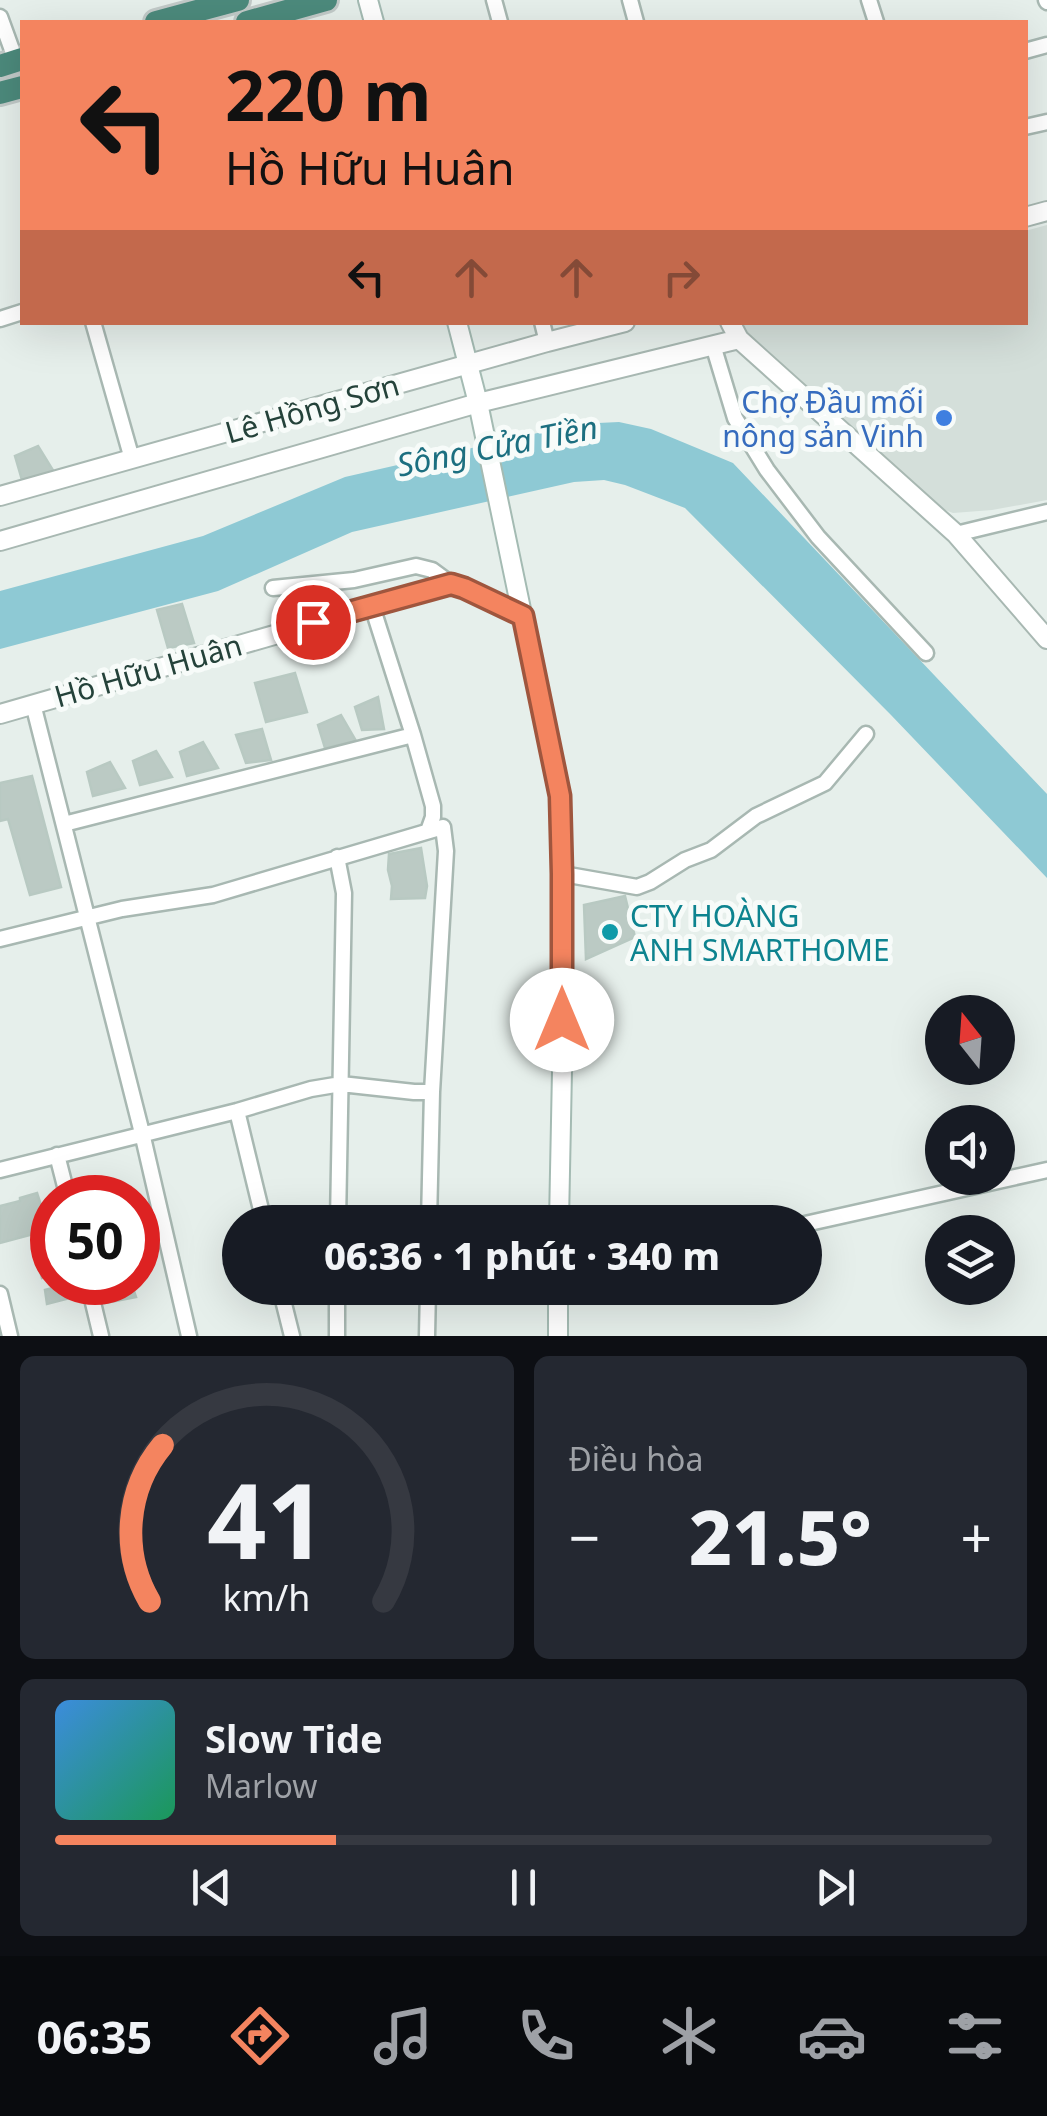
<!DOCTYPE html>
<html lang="vi">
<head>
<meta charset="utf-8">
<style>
  body { margin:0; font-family:"Noto Sans",sans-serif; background:#242831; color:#f1f3f6; height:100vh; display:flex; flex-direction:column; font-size:38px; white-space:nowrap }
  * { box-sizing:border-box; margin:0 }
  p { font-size:32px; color:#9ea1a6 }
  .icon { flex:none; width:55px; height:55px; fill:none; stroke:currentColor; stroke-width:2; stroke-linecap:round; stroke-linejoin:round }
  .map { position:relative; height:1336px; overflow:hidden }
  .details { display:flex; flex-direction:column; gap:20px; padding:20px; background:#0d0f14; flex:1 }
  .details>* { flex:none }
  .guide { position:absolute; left:20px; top:20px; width:1008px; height:305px; border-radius:0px; box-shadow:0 10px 40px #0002; background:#f4845f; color:#111; overflow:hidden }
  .needle { width:65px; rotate:343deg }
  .fabs { position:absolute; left:925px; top:995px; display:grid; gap:20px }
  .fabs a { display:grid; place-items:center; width:90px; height:90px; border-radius:50%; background:#171b24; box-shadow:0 10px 40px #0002; font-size:50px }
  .speed { position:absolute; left:30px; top:1175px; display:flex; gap:20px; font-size:50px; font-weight:700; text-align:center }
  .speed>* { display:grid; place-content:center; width:130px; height:130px; border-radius:50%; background:#171b24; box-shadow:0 10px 40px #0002; line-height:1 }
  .speed .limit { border:15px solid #d22; background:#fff; color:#111 }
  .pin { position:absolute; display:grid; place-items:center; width:85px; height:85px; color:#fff; margin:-42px; border:5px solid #fff; border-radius:50%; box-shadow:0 2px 10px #0007 }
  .me { position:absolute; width:110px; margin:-55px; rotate:0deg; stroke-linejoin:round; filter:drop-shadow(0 0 8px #0008) }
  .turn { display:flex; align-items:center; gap:35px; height:210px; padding:0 40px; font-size:45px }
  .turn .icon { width:130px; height:130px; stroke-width:2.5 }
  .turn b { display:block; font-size:70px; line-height:85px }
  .lanes { display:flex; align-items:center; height:95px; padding:0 40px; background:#0003; justify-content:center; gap:50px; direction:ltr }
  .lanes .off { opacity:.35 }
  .big { font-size:75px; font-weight:800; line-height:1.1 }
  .details .tile { flex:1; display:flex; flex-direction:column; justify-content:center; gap:15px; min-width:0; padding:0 35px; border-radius:15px; background:#242831 }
  .details .dial { align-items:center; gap:0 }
  .dial svg { height:260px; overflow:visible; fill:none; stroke:#363941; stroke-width:7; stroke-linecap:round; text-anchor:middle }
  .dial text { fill:#f1f3f6; stroke:none }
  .song { display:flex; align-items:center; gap:30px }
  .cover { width:120px; height:120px; border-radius:15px; background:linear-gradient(135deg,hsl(210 70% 55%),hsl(150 70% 35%)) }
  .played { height:10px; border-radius:5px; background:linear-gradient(90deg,#f4845f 30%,#363941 30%) }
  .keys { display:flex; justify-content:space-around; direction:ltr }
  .heat { display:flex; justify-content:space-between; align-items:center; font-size:55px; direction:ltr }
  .details .tiles { flex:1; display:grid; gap:20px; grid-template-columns:1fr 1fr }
  .tile:last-child { grid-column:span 2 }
  .trip { position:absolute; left:222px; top:1205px; width:600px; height:100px; border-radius:50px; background:#171b24; box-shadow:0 10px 40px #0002; font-weight:800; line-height:100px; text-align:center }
  .menu { display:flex; height:160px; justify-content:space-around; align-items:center; background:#090b0e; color:#9ea1a6 }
  .menu .icon { width:70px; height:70px }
  .menu .current { color:#f4845f }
  .menu b { font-size:45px; color:#f1f3f6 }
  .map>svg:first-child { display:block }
  .built { fill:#d4dfda }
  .water { fill:#8ec9d4 }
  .building { fill:#bbcac4; stroke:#b8c9c2; stroke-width:2.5 }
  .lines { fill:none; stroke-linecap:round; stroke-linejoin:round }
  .minor-casing { stroke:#a8b8b2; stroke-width:19 }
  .tertiary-casing { stroke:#a8b8b2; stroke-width:22 }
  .secondary-casing { stroke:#a4bbb3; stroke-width:22 }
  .trunk-casing { stroke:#c2cac8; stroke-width:28 }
  .minor { stroke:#fff; stroke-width:14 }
  .tertiary { stroke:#fff; stroke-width:18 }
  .secondary { stroke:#fff; stroke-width:18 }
  .trunk { stroke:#4c8a7c; stroke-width:22 }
  .route-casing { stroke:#9f563e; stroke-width:25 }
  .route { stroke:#f4845f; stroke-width:18 }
  .shop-dot { fill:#3f7fe0; stroke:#f7fbf9; stroke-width:4 }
  .culture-dot { fill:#0f9aa8; stroke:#f7fbf9; stroke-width:4 }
  .labels { text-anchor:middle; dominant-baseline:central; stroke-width:10; stroke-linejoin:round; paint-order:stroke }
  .shop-label { font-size:30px; fill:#366cbe; stroke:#f7fbf9; text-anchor:end }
  .street-label { font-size:30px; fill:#24423a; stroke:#f7fbf9 }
  .culture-label { font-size:30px; fill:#0d838f; stroke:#f7fbf9; text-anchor:start }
  .water-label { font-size:32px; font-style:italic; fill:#1c6f80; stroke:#f7fbf9 }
</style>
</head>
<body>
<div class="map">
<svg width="1047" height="1336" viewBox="0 0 1047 1336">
  <rect width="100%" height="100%" fill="#e6efeb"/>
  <path class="built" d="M1047 225V500L992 510 953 513 945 510 748 335 742 323 1025 322V231Z"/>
  <path class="water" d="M619 422 651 429 733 463 1047 794V878L891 715 685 508 625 485 604 480 574 482 352 532 218 591 0 649V591L203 536 345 477 577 424Z"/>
  <path class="building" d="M38 446 54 472 22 480 15 456Z
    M182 604 194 643 168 648 157 610Z
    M295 673 307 712 266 722 255 683Z
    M378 697 384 729 362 730 355 707Z
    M341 715 356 741 325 748 318 725Z
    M262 729 271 760 246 763 236 735Z
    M203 742 218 768 187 776 180 752Z
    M156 751 172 777 140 785 133 761Z
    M110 762 125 788 93 796 87 772Z
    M32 776 61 887 30 895 8 819 0 821V783Z
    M421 848 427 886 425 898 391 899 392 886 388 870 389 854Z
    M625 896 635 937 586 959 584 905Z
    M37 1193 49 1230 0 1243V1206L20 1201V1198Z
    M52 1257V1275L42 1278 37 1261Z
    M108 1282H131L136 1297 105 1303 101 1284Z
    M72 1283 78 1296 47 1304 45 1290Z"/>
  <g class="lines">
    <g class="minor-casing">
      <path id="minor" d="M494 0 500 22
        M630 0 636 22
        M869 0 876 22
        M1046 0 1047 2
        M0 17 16 61
        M1025 51 1047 45
        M1025 127 1047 122
        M0 319 22 312
        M93 322 132 459
        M542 322 547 342
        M713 345 735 418 767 470 818 537 926 653
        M956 534 1047 512
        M273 588 354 580 416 566 432 570 451 584
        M372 606 413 735 433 806V817L428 831
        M33 704 142 1133 189 1336
        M64 824 413 735
        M337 857 344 893 338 1222
        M563 874 637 887 650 882 685 860 711 850 756 816 825 783 866 734
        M0 939 122 909 213 895 443 827 446 851 432 1092H414L341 1084 311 1089 237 1111 0 1170
        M237 1111 264 1222
        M57 1155 68 1198
        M429 1222 432 1092
        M805 1224 1047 1170
        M88 1282 101 1336
        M280 1288 292 1336
        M337 1288V1336
        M0 1294 10 1336
        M427 1336 428 1288"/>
    </g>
    <g class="tertiary-casing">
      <path id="tertiary" d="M1025 217 1047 211
        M730 322 739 339 956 534 1047 639
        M0 496 547 342 625 322
        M0 541 478 403 739 339
        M0 714 451 584 464 588 523 616"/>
    </g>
    <g class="secondary-casing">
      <path id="secondary" d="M368 0 374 22
        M457 322 478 403 560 796 563 874V1020L559 1222
        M558 1336V1288"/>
    </g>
    <g class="trunk-casing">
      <path id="trunk" d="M156 22 238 0
        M247 22 326 0
        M0 66 22 59
        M0 93 22 87"/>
    </g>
    <use href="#minor" class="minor"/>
    <use href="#tertiary" class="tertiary"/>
    <use href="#secondary" class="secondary"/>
    <use href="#trunk" class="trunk"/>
  </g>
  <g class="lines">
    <g class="route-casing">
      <path id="route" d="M313 622 451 584 464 588 523 616 560 796 562 874V1020"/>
    </g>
    <use href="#route" class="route"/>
  </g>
  <circle class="shop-dot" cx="944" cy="418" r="10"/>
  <circle class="culture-dot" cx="610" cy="932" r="10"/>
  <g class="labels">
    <g class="shop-label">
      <text x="924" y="401">Chợ Đầu mối<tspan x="924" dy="34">nông sản Vinh</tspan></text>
    </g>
    <g class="street-label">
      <text transform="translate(312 408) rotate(-16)">Lê Hồng Sơn</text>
      <text transform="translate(148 670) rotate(-16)">Hồ Hữu Huân</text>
    </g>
    <g class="culture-label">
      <text x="630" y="915">CTY HOÀNG<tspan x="630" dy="34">ANH SMARTHOME</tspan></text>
    </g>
    <g class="water-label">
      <text transform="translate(497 445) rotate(-11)">Sông Cửa Tiền</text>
    </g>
  </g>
</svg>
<div class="fabs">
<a><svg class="needle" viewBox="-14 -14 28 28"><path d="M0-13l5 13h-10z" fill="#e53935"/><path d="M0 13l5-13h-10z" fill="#9ea1a6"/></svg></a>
<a><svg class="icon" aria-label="sound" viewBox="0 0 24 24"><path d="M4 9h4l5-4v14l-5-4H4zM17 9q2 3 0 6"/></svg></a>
<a><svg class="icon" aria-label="layers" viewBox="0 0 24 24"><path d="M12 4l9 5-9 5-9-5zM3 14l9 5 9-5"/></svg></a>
</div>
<div class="speed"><div class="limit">50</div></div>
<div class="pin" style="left:313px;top:622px;background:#d93025"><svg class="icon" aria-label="arrive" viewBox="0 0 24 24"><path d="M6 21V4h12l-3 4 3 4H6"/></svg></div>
<svg class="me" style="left:562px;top:1020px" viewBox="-20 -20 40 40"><circle r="19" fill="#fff"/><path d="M0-13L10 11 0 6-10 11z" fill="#f4845f"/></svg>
<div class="trip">06:36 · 1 phút · 340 m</div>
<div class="guide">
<div class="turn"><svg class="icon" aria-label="left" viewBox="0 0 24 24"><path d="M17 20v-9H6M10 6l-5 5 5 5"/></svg><div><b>220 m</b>Hồ Hữu Huân</div></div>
<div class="lanes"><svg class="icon" aria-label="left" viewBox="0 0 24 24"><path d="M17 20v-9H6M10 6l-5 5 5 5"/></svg><svg class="icon off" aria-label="ahead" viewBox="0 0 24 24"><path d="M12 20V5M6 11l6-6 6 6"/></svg><svg class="icon off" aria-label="ahead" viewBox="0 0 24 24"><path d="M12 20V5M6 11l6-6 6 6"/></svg><svg class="icon off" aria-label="right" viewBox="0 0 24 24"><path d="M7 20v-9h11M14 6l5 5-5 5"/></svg></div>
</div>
</div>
<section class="details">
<div class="tiles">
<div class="tile dial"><svg viewBox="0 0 100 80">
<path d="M14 69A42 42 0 1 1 86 69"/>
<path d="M14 69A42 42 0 0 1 18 21" stroke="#f4845f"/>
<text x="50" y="56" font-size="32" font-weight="700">41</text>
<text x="50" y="72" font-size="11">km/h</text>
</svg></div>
<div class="tile"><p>Điều hòa</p>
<div class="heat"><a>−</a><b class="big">21.5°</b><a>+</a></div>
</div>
<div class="tile">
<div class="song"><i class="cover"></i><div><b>Slow Tide</b><p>Marlow</p></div></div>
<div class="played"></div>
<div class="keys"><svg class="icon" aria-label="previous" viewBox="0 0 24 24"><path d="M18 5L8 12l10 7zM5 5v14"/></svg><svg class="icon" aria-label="pause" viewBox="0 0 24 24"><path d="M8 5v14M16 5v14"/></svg><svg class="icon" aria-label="next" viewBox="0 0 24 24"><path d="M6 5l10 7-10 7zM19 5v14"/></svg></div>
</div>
</div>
</section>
<nav class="menu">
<b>06:35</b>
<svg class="icon current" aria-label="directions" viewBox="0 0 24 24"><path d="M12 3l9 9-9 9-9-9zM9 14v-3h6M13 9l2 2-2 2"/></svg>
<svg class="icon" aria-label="music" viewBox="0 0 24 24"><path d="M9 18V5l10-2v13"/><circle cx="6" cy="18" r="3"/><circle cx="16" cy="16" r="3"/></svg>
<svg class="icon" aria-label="phone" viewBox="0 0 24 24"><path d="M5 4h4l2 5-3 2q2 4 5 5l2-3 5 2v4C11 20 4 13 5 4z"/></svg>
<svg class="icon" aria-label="climate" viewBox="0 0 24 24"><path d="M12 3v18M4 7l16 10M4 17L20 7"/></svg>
<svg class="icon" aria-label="car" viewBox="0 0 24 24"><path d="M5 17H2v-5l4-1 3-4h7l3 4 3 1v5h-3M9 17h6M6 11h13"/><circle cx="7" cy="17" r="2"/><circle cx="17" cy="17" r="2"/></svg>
<svg class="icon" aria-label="filters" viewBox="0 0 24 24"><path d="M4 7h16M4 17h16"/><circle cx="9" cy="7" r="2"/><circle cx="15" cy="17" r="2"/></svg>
</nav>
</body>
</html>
